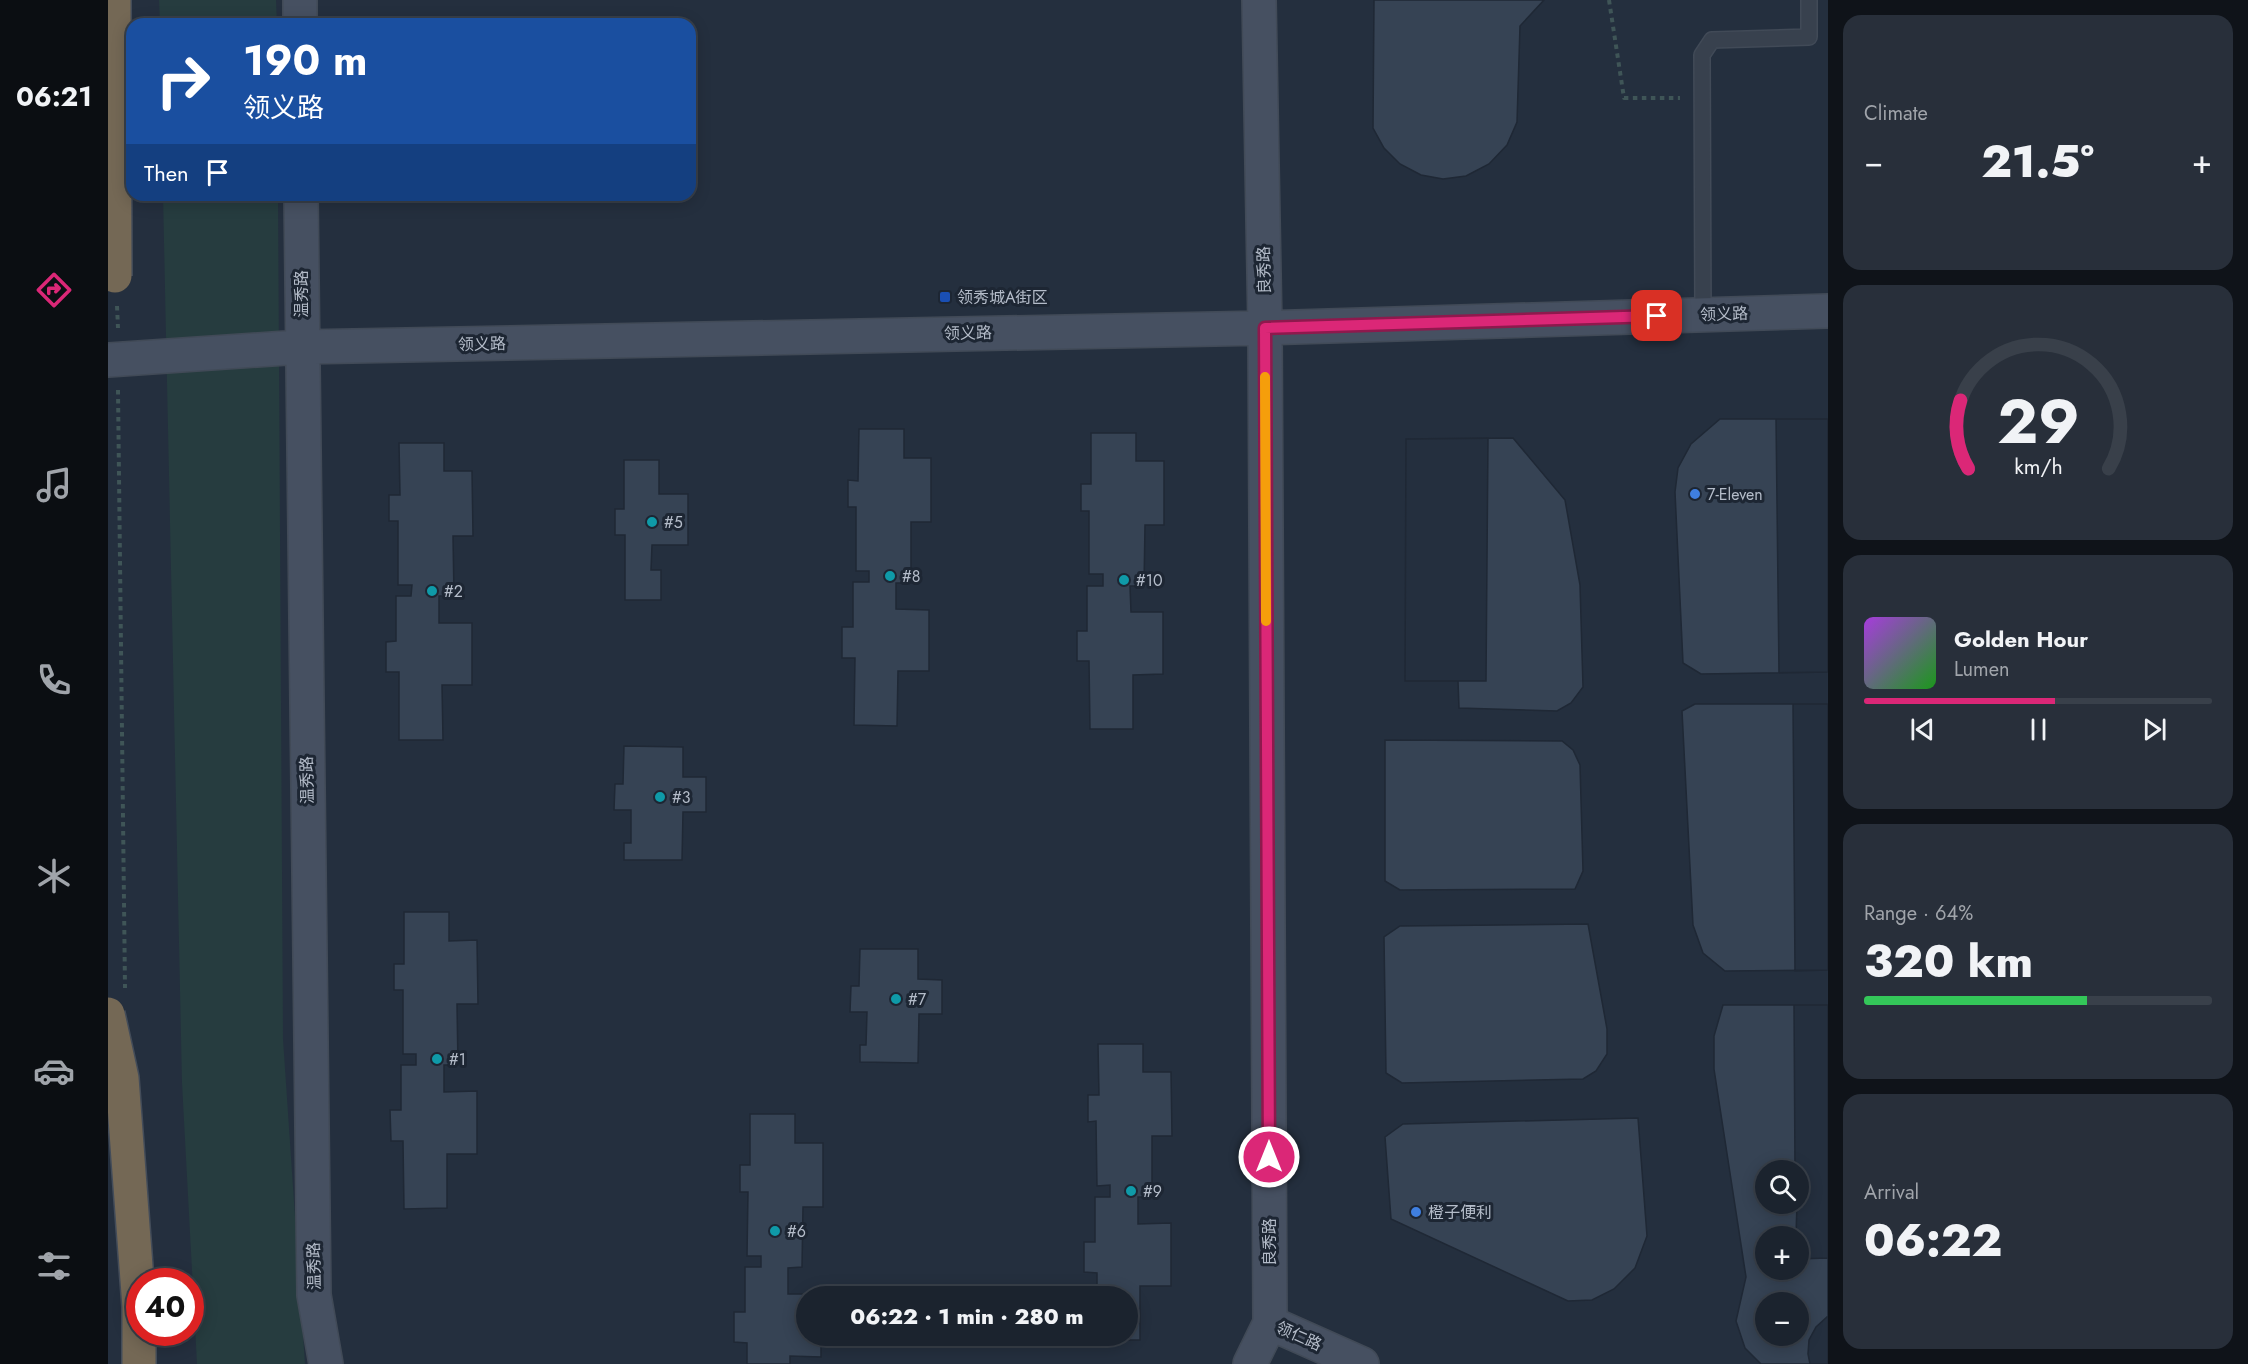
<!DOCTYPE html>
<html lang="en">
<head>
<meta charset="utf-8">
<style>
  body { margin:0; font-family:Jost,"Noto Sans SC",sans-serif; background:#282f3a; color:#f1f3f6; height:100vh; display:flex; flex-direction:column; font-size:22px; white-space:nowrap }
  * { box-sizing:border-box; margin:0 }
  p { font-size:20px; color:#a0a4aa }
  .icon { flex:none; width:33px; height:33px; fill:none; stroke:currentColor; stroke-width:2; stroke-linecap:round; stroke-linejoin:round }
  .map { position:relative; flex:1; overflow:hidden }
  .panel { display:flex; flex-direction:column; gap:15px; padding:15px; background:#0f1319; width:420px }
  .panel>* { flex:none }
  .guide { position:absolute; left:18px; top:18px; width:570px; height:183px; border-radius:18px; box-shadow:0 3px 15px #0003,0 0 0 2px #39404a; background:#1a4fa0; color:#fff; overflow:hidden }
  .controls { position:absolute; left:1647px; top:1160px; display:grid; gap:12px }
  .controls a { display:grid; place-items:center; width:54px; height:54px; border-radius:50%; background:#1b232e; box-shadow:0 3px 15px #0003,0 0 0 2px #39404a; font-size:30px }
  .speed { position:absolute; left:18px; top:1268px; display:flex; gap:12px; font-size:30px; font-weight:700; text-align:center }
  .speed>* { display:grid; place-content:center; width:78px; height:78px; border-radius:50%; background:#1b232e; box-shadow:0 3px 15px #0003,0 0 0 2px #39404a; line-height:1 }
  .speed .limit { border:9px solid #d22; background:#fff; color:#111 }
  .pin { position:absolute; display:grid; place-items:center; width:51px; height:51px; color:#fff; margin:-26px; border-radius:12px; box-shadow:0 3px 9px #0006 }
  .me { position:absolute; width:66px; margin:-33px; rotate:0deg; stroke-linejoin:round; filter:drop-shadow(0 0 4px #0008) }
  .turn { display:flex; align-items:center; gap:21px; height:126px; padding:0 18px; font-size:27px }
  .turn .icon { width:78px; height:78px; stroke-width:2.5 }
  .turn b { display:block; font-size:42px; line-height:51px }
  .then { display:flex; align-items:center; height:57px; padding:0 18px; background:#0003; gap:12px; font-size:22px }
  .big { font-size:45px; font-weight:800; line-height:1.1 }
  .panel .card { flex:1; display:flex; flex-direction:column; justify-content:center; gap:9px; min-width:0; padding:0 21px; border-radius:18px; background:#282f3a }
  .panel .dial { align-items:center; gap:0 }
  .dial svg { height:156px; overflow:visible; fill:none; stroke:#39404a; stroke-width:7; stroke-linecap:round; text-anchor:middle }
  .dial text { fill:#f1f3f6; stroke:none }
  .song { display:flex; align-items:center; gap:18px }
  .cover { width:72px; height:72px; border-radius:9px; background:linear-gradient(135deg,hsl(280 70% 55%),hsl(120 70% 35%)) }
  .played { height:6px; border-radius:3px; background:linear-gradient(90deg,#db2777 55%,#39404a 55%) }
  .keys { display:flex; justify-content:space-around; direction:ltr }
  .heat { display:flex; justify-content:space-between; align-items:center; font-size:33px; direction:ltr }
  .charge { height:9px; border-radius:4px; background:linear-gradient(90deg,#34c759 64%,#39404a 0) }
  .trip { position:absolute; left:688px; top:1286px; width:342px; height:60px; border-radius:30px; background:#1b232e; box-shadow:0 3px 15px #0003,0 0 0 2px #39404a; font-weight:800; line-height:60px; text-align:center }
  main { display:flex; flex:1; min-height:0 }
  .tabs { display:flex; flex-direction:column; width:108px; justify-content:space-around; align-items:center; background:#0b0e12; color:#a0a4aa }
  .tabs .icon { width:42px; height:42px }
  .tabs .current { color:#db2777 }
  .tabs b { font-size:27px; color:#f1f3f6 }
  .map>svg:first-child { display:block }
  .green { fill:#263c3f }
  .building { fill:#364354; stroke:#1f2835; stroke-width:1.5; fill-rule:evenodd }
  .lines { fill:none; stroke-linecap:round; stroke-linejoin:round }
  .lane-casing { stroke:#414a57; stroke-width:18 }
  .secondary-casing { stroke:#414a57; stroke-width:36 }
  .path { stroke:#3f5557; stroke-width:4; stroke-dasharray:4.5 4.5; stroke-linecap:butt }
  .lane { stroke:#38414e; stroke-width:15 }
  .secondary { stroke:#465061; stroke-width:33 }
  .highway-bridge-casing { stroke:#434c59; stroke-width:36; stroke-linecap:butt }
  .highway-bridge { stroke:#746855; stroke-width:33 }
  .route-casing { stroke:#8e194d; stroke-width:15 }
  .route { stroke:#db2777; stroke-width:10 }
  .slow { stroke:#f59e0b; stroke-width:10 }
  .transit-dot { fill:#1a4fb4; stroke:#1d2633; stroke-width:2 }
  .shop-dot { fill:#3f7fe0; stroke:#1d2633; stroke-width:2 }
  .culture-dot { fill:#0f9aa8; stroke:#1d2633; stroke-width:2 }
  .labels { text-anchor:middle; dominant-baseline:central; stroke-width:6; stroke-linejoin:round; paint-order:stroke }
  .street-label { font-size:16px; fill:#b4bcc9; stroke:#1d2633 }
  .poi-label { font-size:16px; fill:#b4bcc9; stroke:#1d2633; text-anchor:start }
</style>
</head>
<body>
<main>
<nav class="tabs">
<b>06:21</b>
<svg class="icon current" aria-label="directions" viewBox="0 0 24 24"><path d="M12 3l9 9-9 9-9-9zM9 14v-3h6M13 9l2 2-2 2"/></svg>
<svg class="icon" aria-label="music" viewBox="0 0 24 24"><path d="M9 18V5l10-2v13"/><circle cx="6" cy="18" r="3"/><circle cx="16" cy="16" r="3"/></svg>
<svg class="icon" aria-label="phone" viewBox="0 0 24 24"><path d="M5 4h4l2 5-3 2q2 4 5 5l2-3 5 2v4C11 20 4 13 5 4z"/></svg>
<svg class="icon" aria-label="climate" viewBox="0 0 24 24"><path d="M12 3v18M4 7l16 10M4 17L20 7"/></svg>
<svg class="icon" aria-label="car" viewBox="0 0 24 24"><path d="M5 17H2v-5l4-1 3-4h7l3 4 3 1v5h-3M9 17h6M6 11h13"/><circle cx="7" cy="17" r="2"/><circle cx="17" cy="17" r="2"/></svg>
<svg class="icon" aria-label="filters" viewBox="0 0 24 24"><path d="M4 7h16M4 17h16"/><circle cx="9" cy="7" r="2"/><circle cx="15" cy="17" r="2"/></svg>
</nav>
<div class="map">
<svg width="1720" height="1364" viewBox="0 0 1720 1364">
  <rect width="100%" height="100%" fill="#242f3e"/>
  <path class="green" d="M51 0H168L169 24H52Z
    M55 195H170L175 1039 197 1364H89L74 1083Z"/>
  <path class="building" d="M1266 0H1436L1412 26 1409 122 1399 145 1381 164 1358 176 1335 179 1313 175 1292 164 1276 148 1265 128Z
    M1612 419H1720V672L1593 674 1575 663 1567 492 1570 468 1583 444Z
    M1668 419H1720V672L1671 673Z
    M751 429H796V458H823V522H803V583H788V609L821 610V671H790L789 726 746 725 747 658H734V627H745V582H761V571H748V507H740V480L750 481Z
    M983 433H1028V461H1056V525H1037L1036 586H1022L1023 612H1055V674L1025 675V729H982L981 661H969V631H979V586H995V574H981V511H973V484H983Z
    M1380 438 1378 681H1297L1298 439Z
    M1405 438 1457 500 1472 585 1475 687 1463 703 1449 711 1351 708 1350 681H1297L1298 439Z
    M291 443H336V471H364L365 536H345L346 596H331V623H364V685H334L335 740H291V672H278V642L288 641V596H303L304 585H290V521H281V495H292Z
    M516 460H551V494H580V545H544L543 570H553V600H517V535H507V509H516Z
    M1587 704H1720V970L1617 971 1595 953 1585 925 1574 711Z
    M1685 704H1720V970L1687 971Z
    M1277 740 1454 741 1465 750 1472 765 1475 871 1467 889 1292 890 1277 881Z
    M516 746 575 747V777H598V812H575L574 860H516V843H523V810H506L507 784H515Z
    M296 912H341V941L369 940 370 1004H349L350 1065H336V1092L369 1091V1154H339V1208L296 1209 295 1141H283L282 1110H293V1065H308V1054H295V990H286V964H296Z
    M1480 924 1499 1029V1054L1488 1071 1475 1079 1294 1083 1278 1073 1276 937 1292 926Z
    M752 949H810V979L834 980V1014H811L810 1063 752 1062V1045H758L759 1012H742L743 986H751Z
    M1615 1005H1720V1364H1653L1637 1348 1628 1321 1638 1277 1606 1069V1036ZM1658 1170H1690V1203H1658ZM1658 1236H1690V1269H1658ZM1658 1302H1690V1335H1658Z
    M1686 1005H1720V1258L1690 1259V1236H1688L1690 1170H1687Z
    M990 1044H1035V1072H1063L1064 1136H1044V1197H1030V1224L1063 1223V1286H1032V1340H989V1335H1020V1296H989V1273L976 1272V1242H987V1197H1002V1185L989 1186 988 1121 980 1122V1095H991Z
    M642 1114H687V1143H715V1207H695L694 1267 680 1268V1294H713L699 1296V1335H713V1357L682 1356V1364H639V1343L626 1342V1312H637V1267H653V1256H639L640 1192H632V1165H642Z
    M1530 1118 1539 1236 1527 1268 1506 1289 1484 1300 1460 1301 1283 1219 1277 1137 1295 1124Z
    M1720 1316V1364H1702L1700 1354 1701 1340 1708 1327Z"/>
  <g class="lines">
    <g class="lane-casing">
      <path id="lane" d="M1595 315 1594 55 1604 40 1701 37V0"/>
    </g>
    <g class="secondary-casing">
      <path id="secondary" d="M192 0V24
        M193 195 206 1295 218 1364
        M0 360 193 347 1157 328 1720 311
        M1162 1323 1254 1364
        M1142 1364 1162 1323 1157 328 1151 0"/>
    </g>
    <path class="path" d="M1501 0 1516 98H1572
      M9 306 10 328
      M10 390 17 988"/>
    <use href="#lane" class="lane"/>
    <use href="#secondary" class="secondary"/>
    <g class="highway-bridge-casing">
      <path id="highway-bridge" d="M6 0 7 276
        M0 1014 14 1078 31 1307V1364"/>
    </g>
    <use href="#highway-bridge" class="highway-bridge"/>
  </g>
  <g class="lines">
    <g class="route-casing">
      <path id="route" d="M1161 1157 1157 328 1549 316"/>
    </g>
    <use href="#route" class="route"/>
    <path class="slow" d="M1157 377 1158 621"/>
  </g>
  <rect class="transit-dot" x="831" y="291" width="12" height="12" rx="3"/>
  <g class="shop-dot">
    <circle cx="1587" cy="494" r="6"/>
    <circle cx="1308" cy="1212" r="6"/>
  </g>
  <g class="culture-dot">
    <circle cx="544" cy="522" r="6"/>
    <circle cx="782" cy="576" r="6"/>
    <circle cx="1016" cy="580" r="6"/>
    <circle cx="324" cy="591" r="6"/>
    <circle cx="552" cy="797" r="6"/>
    <circle cx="788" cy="999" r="6"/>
    <circle cx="329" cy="1059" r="6"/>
    <circle cx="1023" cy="1191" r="6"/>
    <circle cx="667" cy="1231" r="6"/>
  </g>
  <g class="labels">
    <g class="street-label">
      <text transform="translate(1156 270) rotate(-91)">良秀路</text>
      <text transform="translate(193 294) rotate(-90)">温秀路</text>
      <text transform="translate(1616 314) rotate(-2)">领义路</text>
      <text transform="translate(860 333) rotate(-1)">领义路</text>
      <text transform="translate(374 344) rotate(-1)">领义路</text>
      <text transform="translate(199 780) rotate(-91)">温秀路</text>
      <text transform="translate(1161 1242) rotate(-90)">良秀路</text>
      <text transform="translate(206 1266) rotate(-91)">温秀路</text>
      <text transform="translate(1191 1336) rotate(24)">领仁路</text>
    </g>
    <g class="poi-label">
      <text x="849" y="297">领秀城A街区</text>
      <text x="1599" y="494">7-Eleven</text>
      <text x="556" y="522">#5</text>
      <text x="794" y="576">#8</text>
      <text x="1028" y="580">#10</text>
      <text x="336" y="591">#2</text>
      <text x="564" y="797">#3</text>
      <text x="800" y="999">#7</text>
      <text x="341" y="1059">#1</text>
      <text x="1035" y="1191">#9</text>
      <text x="1320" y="1212">橙子便利</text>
      <text x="679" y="1231">#6</text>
    </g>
  </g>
</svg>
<div class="controls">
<a><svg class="icon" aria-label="search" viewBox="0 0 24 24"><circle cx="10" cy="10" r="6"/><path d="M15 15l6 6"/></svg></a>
<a>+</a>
<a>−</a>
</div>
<div class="speed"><div class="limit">40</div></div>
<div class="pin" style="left:1549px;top:316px;background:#d93025"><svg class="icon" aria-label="arrive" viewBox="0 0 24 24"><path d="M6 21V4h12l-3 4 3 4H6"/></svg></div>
<svg class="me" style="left:1161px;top:1157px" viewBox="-20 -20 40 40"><circle r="17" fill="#db2777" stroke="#fff" stroke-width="3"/><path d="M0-11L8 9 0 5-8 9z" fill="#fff"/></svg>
<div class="trip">06:22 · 1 min · 280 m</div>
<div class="guide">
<div class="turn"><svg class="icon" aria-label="right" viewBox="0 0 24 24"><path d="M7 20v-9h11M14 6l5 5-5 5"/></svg><div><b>190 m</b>领义路</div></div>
<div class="then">Then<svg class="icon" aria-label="arrive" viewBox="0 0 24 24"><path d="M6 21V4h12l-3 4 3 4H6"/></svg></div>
</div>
</div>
<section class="panel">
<div class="card"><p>Climate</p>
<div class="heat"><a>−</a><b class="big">21.5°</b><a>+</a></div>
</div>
<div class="card dial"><svg viewBox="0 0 100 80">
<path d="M14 69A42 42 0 1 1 86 69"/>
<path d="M14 69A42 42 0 0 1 10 34" stroke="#db2777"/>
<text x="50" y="56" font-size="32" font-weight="700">29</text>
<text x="50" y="72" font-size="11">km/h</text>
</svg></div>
<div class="card">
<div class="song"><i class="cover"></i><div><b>Golden Hour</b><p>Lumen</p></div></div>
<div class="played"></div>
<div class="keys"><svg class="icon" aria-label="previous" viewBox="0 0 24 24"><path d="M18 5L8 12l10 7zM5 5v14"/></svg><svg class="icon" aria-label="pause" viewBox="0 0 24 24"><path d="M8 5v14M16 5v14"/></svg><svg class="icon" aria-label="next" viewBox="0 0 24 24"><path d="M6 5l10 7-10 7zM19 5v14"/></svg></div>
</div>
<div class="card"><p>Range · 64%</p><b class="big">320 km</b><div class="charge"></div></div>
<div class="card"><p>Arrival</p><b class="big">06:22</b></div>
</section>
</main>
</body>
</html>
